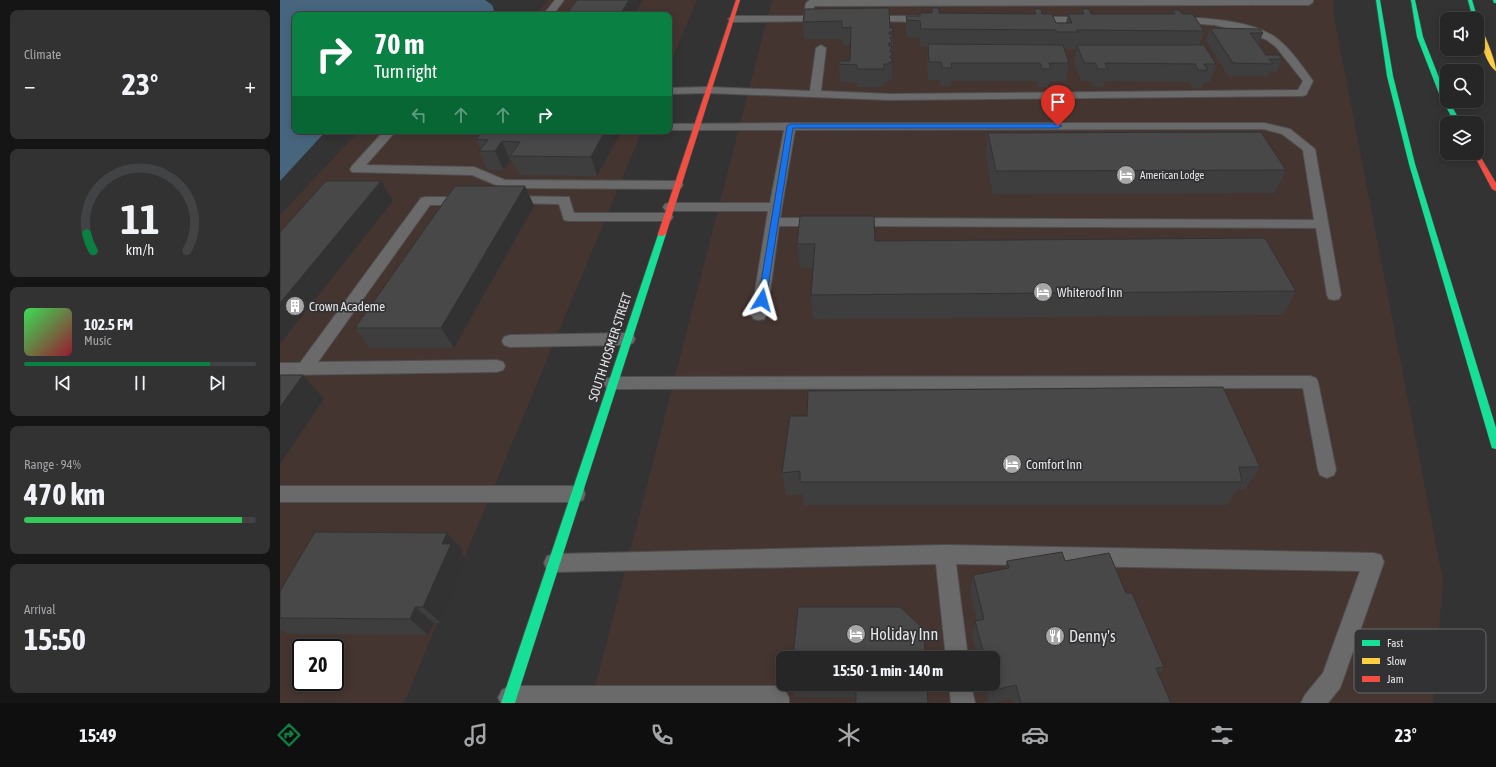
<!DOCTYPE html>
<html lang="en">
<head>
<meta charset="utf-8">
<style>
  body { margin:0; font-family:"Asap Condensed",sans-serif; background:#323233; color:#f1f3f6; height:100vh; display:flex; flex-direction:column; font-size:15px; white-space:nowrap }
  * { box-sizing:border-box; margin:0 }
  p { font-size:13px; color:#a4a5a7 }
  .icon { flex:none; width:22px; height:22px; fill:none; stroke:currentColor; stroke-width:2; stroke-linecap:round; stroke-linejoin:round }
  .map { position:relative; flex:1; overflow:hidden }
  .details { display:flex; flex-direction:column; gap:10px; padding:10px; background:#151515; width:280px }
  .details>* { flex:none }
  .top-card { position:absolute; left:12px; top:12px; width:380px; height:122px; border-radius:8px; box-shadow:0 2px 10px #0003,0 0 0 1px #424344; background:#0b8043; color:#fff; overflow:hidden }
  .controls { position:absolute; left:1160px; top:12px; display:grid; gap:8px }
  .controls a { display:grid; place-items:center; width:44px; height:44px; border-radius:8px; background:#262627; box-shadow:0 2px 10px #0003,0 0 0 1px #424344; font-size:20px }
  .speed { position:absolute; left:12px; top:639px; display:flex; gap:8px; font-size:20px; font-weight:700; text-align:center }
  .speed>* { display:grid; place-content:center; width:52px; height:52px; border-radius:50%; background:#262627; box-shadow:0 2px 10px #0003,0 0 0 1px #424344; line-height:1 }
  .speed .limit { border:2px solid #111; border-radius:6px; background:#fff; color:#111 }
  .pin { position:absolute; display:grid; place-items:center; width:34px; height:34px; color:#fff; margin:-41px -17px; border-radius:50% 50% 50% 0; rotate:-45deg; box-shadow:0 0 4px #0007 }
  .pin .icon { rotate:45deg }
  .me { position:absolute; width:44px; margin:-22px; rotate:8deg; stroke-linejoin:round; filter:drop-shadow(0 0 3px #0008) }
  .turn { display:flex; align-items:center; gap:14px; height:84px; padding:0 16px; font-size:18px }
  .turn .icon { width:52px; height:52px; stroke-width:2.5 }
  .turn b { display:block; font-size:28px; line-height:34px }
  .lanes { display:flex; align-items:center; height:38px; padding:0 16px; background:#0003; justify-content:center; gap:20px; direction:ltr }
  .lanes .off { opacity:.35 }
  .big { font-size:30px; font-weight:700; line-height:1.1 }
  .details .widget { flex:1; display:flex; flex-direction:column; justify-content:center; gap:6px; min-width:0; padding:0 14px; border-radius:8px; background:#323233 }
  .details .dial { align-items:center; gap:0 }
  .dial svg { height:104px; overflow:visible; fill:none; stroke:#424344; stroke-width:7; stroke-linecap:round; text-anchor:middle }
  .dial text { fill:#f1f3f6; stroke:none }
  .song { display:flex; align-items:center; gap:12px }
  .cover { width:48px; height:48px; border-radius:6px; background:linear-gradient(135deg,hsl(130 70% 55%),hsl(350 70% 35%)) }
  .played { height:4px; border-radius:2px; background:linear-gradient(90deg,#0b8043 80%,#424344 80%) }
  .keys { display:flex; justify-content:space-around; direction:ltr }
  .heat { display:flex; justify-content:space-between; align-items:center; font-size:22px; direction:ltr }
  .charge { height:6px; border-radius:3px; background:linear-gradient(90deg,#34c759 94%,#424344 0) }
  .trip { position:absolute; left:496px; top:651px; width:224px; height:40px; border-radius:8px; background:#262627; box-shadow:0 2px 10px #0003,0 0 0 1px #424344; font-weight:700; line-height:40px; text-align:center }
  .dock { display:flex; height:64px; justify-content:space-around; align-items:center; background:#0f0f10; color:#a4a5a7 }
  .dock .icon { width:28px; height:28px }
  .dock .selected { color:#0b8043 }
  .dock b { font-size:18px; color:#f1f3f6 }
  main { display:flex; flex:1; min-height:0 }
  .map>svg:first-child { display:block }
  .commercial { fill:#453531; fill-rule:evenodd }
  .water { fill:#47667e }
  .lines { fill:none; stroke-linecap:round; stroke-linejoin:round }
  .lane-casing { stroke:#4f4f51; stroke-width:2 }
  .fast-casing { stroke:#4f4f51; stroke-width:1 }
  .slow-casing { stroke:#4f4f51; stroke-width:1 }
  .jam-casing { stroke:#4f4f51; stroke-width:1 }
  .lane { fill:#6a6a6a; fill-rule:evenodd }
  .fast { fill:#16e098; fill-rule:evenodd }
  .slow { fill:#ffcf43; fill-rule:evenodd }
  .jam { fill:#f24e42; fill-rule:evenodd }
  .wall { fill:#3f3e3e }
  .shaded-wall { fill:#333232 }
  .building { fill:#494848; stroke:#333232 }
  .route { fill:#1a73e8; stroke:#114b97 }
  .labels { text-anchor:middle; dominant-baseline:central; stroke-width:3.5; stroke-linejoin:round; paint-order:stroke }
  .far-poi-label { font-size:11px; fill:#e5e5e7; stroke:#323235; text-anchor:start }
  .poi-label { font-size:13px; fill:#e5e5e7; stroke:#323235; text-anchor:start }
  .street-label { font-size:13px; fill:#e5e5e7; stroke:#323235 }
  .near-poi-label { font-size:16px; fill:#e5e5e7; stroke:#323235; text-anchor:start }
  .key { fill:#323235; stroke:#68686a; stroke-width:1 }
  .key-label { font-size:11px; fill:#e5e5e7 }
</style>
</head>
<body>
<main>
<section class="details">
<div class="widget"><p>Climate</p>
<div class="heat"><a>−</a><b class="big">23°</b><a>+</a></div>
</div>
<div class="widget dial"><svg viewBox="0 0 100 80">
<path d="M14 69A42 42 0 1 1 86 69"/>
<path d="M14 69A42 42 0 0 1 9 56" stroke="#0b8043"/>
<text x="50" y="56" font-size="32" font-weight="700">11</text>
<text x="50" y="72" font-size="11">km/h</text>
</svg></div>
<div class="widget">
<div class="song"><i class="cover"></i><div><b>102.5 FM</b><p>Music</p></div></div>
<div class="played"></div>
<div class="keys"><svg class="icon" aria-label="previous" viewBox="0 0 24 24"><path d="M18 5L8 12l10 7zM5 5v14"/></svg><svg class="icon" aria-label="pause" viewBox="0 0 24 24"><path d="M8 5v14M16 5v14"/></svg><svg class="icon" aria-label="next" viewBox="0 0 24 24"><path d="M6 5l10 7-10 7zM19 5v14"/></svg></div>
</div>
<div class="widget"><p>Range · 94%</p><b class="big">470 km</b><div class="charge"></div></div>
<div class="widget"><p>Arrival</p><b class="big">15:50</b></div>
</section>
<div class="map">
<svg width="1216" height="703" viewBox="0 0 1216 703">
  <rect width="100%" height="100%" fill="#333334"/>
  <path class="commercial" d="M267 0H417L389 66V15H255Z
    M492 0H1054L1053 12 1163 581 1153 703H311ZM503 658H713V684H503Z
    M79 131H362L124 703H0V215ZM21 648H55V682H21Z"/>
  <path class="water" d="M0 0H205L212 5 214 10 210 15H15V131H46L0 181Z"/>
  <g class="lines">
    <g class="lane-casing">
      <path id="lane" d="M275 0H284L273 15H263Z
        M530 0H1033V2L1029 5 534 6 533 16 548 17 550 19 548 21 453 22 448 19 453 16H524L526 3Z
        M588 16H647L652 19 647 22 585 21 583 19Z
        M752 17H809L814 20 809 23 749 22 747 20 749 18Z
        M896 17C925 18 970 20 995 37 1010 48 1022 66 1033 81L1026 95 1022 96 610 100 428 93 389 94V88L428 87 530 91 536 48 541 45 546 48 541 91 610 94 1018 90 1023 81 996 47 987 40 975 35 935 25 893 22 891 20 893 18Z
        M507 123H984L1010 129 1035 149 1061 295 1059 299 1054 300 1049 299 1047 295 1036 228 574 226 569 225 567 222 569 219 574 218 1034 220 1023 150 1002 134 984 129 515 130 500 218H541L546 219 548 222 546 225 541 226H499L487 315 484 319 479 320 474 319 471 315 488 211H390L385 210 383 207 385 204 390 203H490L504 130H389V124Z
        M104 131H116L86 165 194 167 225 180 397 181 401 182 403 185 401 188 397 189 223 188 192 175 72 172 70 169 72 166Z
        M229 196 289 197 294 213H386L391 214 393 217 391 220 386 221H289L284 220 279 204 224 203 223 200 224 197Z
        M146 197H186L191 198 192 201 191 204 186 205H150L38 362 217 360 223 362 225 366 223 370 217 372 0 375V363H20L141 198Z
        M347 333 353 335 355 339 353 343 347 345 230 347 224 345 222 341 224 337 230 335Z
        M1030 376 1036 378 1038 382 1056 470 1054 475 1047 478 1040 475 1038 470 1023 388 332 389 326 387 324 383 326 379 332 377Z
        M0 486H296L303 488 305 494 303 500 296 502H0Z
        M665 545 1094 553 1101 555 1104 562 1063 680 1060 688 1048 703H1021L1025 695 1043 673 1080 571 676 564 688 658H666L656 564 274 572 267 570 264 563 267 556 274 554Z
        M669 684H691L695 703H671Z
        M230 686H497L505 690 509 698V703H221L218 698 222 690Z"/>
    </g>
    <g class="fast-casing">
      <path id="fast" d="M1096 0H1100L1113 76 1135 164 1216 428V449L1212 448 1211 445 1129 164 1107 76Z
        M1131 0H1135L1143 37 1167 98V101H1169L1181 123H1175L1160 96 1137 37Z
        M1188 0H1192L1198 20 1193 19Z
        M1213 0H1216V3H1214Z
        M379 232H382L386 234 235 703H221Z"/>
    </g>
    <g class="slow-casing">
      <path id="slow" d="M1197 21 1200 23C1204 35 1216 60 1216 71 1206 65 1197 33 1197 21Z"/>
    </g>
    <g class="jam-casing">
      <path id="jam" d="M456 0H460L386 234 382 236H379L378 234Z
        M1197 151 1216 183V191L1212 189 1193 153H1197Z"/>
    </g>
    <use href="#lane" class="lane"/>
    <use href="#fast" class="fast"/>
    <use href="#slow" class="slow"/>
    <use href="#jam" class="jam"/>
  </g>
  <path class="wall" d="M652 8 659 13 753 14 754 9 762 14 776 23H786L788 14H801L802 9 811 14H891L892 10 902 14 924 31 919 45 936 64 930 82H924L922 88H913L909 82 825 81 823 87H814L811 81H801L794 62 797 47H795V50L785 49 789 63 786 81H769L768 87H759L757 81H671V86H661L660 80H648L647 62 648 46H640V38L626 37V16H640V13H652Z
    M525 9 610 28 613 32V49L612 55V80H609V82H604V87H577V83L560 82 559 64 570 61 571 45H563L562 39H524L523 22Z
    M930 28 983 33 979 44 986 55 1002 59 997 72H990L988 76H948L926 40Z
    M203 131H339L340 134 317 176 239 175 232 160H230L224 170H208L199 151 201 149 196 139Z
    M708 133 1006 170 995 193 713 194 706 156Z
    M245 186 254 206 174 348H90L75 328Z
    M595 241 1016 291 1003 315 533 319 531 295 533 268H520L517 244Z
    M510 416 980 467 965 489 957 490 947 505H524L522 494 506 495 502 473Z
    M167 533 183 550 181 554 187 561 161 623H154L148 635 8 634 0 629V591Z
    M727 561H785L846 593 884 667 879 674 891 703H732L731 699 714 703H709L704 684H713V658H698L692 637 695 621H697L690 592 693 575 725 569Z
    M510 684H647L576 698 514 697Z"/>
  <path class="shaded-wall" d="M349 0H363L354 15H340Z
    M325 131H339L340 134 317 176 311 157Z
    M222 141 230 160 224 170 215 151Z
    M101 181 113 201 0 344V303Z
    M245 186 254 206 174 348 161 328Z
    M23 375 44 399 0 464V407Z
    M167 533 183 550 181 554 187 561 161 623 143 607 162 544Z
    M135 607 154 623 148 635 130 619Z"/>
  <path class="building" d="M297 0H349L340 15H286Z
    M609 8 610 28H613V32H609V34H612L613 37H610L612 43H609V46H612L610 52H612V56H610V58H612V62H609V64H604V69H577V65L559 64V61H570L571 27 562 28V21L523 22 525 9Z
    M652 8H659V13L756 14 754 9H761L762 14H772L776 23H792L788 14H804L802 9H809L811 14H895L892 10H899L902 14H913L924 31 797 30 798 32H776V30L641 29 640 21 627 20 626 16H640V13H652Z
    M930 28 980 29 983 33H970L986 55H999L1002 59H989L993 64 953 63Z
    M648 44 783 45 789 63H769L771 69H762L760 63H671L672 68H662L661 62H649Z
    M797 45H924L936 64H924L928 70H918L915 64 825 63 828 69H818L815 63H804Z
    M203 131H325L311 157 230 156 240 142 222 141 215 151H199L208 140 196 139Z
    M981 132 1006 170 716 171 708 133Z
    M46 181H101L0 303V232Z
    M175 186H245L161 328H75Z
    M520 216H594L595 241 985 238 1016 291 531 295 535 244H517Z
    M0 375H23L0 407Z
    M943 387 980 467H959L962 482H520V471L502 473 510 416H527L528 391Z
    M35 532 167 533 162 544H171L143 607H135L130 619 0 618V591Z
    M782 552 785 561 829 553 846 593H852L884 667 876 668 891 703H741L736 685 714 690 712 684H713V658H705L695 621 704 619 693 575 729 568 727 561Z
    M518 607H620L644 629 645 658H513Z
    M576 684H647L648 703H576Z"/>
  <path class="route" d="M510 124H778L782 126 778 128H513L486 300 482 302 478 300 507 126Z"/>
  <defs>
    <g id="hotel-disc" transform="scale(1)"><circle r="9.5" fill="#a7a7a8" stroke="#323235"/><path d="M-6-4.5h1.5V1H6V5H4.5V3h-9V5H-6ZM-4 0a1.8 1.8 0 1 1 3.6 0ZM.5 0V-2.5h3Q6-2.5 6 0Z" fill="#fff"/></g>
    <g id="building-disc" transform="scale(1)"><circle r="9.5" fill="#a7a7a8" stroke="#323235"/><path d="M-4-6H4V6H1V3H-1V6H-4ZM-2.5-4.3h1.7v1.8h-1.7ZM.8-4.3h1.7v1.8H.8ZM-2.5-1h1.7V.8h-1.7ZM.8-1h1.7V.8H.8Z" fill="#fff"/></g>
    <g id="restaurant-disc" transform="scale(1)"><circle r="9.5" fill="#a7a7a8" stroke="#323235"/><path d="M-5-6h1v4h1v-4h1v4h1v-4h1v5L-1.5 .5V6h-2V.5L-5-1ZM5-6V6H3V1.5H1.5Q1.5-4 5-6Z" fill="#fff"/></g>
  </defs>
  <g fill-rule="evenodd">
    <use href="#hotel-disc" x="846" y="175"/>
    <use href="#hotel-disc" x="763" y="292"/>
    <use href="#building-disc" x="15" y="306"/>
    <use href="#hotel-disc" x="732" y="464"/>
    <use href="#hotel-disc" x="576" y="634"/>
    <use href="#restaurant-disc" x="775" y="636"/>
  </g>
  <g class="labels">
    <g class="far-poi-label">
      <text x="860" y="175">American Lodge</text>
    </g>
    <g class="poi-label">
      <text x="777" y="292">Whiteroof Inn</text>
      <text x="29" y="306">Crown Academe</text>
      <text x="746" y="464">Comfort Inn</text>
    </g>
    <g class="street-label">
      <text transform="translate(330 347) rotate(-72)">SOUTH HOSMER STREET</text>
    </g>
    <g class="near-poi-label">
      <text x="590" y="634">Holiday Inn</text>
      <text x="789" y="636">Denny's</text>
    </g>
  </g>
  <rect x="1074" y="629" width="132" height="64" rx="6" class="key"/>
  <rect x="1082" y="640" width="18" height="6" fill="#16e098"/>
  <rect x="1082" y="658" width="18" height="6" fill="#ffcf43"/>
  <rect x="1082" y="676" width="18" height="6" fill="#f24e42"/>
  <g class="key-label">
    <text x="1107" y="647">Fast</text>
    <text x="1107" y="665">Slow</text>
    <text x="1107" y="683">Jam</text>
  </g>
</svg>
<div class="controls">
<a><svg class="icon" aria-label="sound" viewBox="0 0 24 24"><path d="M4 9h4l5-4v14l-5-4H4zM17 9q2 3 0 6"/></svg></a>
<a><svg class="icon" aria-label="search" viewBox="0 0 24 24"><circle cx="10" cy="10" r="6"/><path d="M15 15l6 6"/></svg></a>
<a><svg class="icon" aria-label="layers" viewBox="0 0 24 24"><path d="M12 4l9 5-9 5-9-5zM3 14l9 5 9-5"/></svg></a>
</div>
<div class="speed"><div class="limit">20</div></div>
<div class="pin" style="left:778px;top:126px;background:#d93025"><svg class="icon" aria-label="arrive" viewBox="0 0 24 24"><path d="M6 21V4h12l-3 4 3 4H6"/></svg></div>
<svg class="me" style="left:482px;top:300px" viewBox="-20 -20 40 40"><path d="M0-17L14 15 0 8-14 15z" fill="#1a73e8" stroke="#fff" stroke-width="4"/></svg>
<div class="trip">15:50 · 1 min · 140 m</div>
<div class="top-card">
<div class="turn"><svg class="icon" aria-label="right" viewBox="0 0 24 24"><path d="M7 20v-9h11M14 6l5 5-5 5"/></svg><div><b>70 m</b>Turn right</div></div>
<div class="lanes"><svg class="icon off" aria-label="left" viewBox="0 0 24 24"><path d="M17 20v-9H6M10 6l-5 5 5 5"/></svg><svg class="icon off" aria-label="ahead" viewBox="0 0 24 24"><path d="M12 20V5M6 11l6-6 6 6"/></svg><svg class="icon off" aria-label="ahead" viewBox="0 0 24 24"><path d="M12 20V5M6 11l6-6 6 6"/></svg><svg class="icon" aria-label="right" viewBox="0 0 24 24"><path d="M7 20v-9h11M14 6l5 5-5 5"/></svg></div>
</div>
</div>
</main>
<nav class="dock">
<b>15:49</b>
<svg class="icon selected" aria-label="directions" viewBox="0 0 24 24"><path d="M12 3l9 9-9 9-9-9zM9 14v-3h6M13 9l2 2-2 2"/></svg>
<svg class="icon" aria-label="music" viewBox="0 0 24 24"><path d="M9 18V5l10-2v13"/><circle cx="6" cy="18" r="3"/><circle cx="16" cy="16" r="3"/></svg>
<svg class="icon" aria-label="phone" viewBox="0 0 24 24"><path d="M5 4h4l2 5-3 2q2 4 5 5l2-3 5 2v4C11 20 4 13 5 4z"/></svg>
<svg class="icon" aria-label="climate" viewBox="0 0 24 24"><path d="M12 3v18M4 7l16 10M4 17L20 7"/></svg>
<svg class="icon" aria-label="car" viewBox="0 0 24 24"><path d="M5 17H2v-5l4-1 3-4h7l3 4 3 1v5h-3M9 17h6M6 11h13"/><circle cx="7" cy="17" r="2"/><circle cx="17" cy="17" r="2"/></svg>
<svg class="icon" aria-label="filters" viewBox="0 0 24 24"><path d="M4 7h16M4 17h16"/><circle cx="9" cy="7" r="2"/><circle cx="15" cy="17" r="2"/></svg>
<b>23°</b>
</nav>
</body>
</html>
